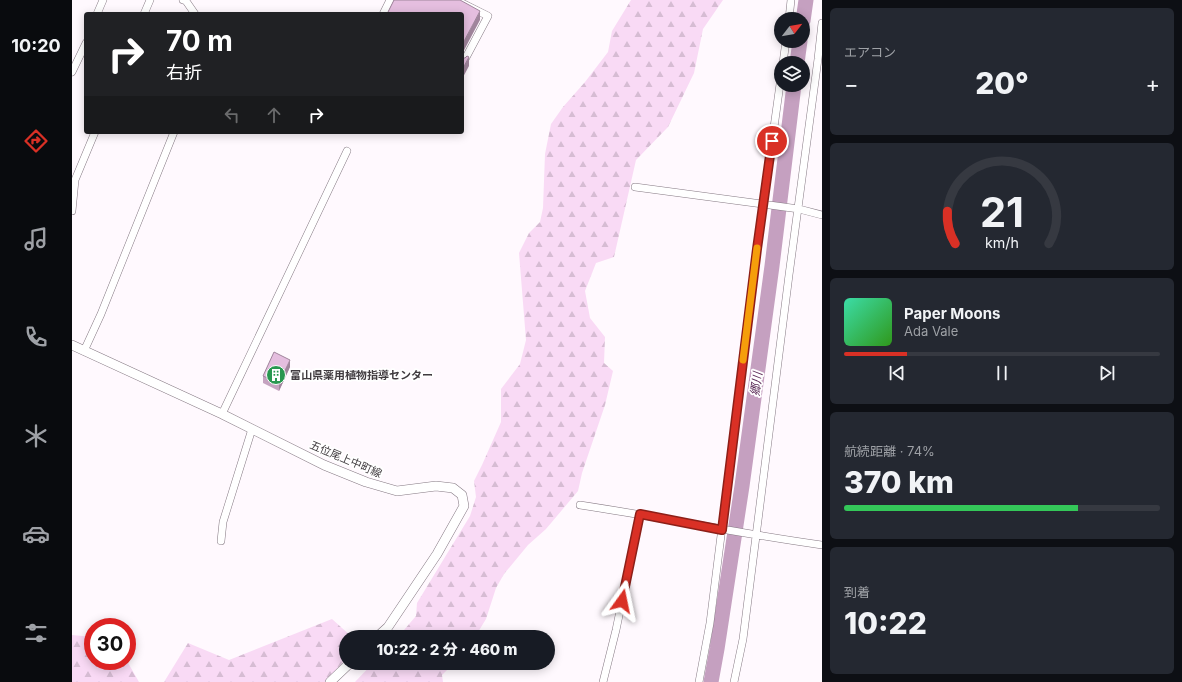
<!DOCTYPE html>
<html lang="ja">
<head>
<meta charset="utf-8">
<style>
  body { margin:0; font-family:Inter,"Noto Sans JP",sans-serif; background:#242831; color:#f1f3f6; height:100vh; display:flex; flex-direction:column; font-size:15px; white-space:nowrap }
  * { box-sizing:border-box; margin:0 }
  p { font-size:13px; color:#9ea1a6 }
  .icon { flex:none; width:22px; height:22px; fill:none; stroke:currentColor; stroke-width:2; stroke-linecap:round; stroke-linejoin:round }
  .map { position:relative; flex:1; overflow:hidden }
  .drawer { display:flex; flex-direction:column; gap:8px; padding:8px; background:#0d0f14; width:360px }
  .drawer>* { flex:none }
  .hud { position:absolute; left:12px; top:12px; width:380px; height:122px; border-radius:4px; box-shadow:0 2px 10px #0003; background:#202124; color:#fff; overflow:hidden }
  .needle { width:26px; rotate:59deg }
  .controls { position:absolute; left:702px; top:12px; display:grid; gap:8px }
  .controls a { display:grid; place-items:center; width:36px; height:36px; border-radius:50%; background:#171b24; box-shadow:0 2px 10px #0003; font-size:20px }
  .speed { position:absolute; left:12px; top:618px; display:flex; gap:8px; font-size:20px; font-weight:700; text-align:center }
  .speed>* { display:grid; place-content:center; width:52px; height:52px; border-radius:50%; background:#171b24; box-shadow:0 2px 10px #0003; line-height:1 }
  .speed .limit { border:6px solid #d22; background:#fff; color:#111 }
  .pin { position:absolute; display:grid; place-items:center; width:34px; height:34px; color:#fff; margin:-17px; border:2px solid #fff; border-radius:50%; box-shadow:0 1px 4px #0007 }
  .me { position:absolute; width:44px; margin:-22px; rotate:12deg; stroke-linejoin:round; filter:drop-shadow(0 0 3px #0008) }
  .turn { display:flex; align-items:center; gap:14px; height:84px; padding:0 16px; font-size:18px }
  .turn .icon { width:52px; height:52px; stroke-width:2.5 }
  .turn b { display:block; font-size:28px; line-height:34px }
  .lanes { display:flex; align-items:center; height:38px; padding:0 16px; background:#0003; justify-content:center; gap:20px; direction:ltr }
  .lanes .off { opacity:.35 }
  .big { font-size:30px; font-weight:800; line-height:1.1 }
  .drawer .tile { flex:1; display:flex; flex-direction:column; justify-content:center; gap:6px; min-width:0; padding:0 14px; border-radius:6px; background:#242831 }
  .drawer .dial { align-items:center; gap:0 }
  .dial svg { height:104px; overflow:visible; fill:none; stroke:#363941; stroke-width:7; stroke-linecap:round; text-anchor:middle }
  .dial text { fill:#f1f3f6; stroke:none }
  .song { display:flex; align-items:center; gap:12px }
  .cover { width:48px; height:48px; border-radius:6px; background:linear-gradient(135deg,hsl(160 70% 55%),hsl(110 70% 35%)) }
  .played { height:4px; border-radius:2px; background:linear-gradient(90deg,#d93025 20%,#363941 20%) }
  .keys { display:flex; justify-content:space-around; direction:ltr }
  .heat { display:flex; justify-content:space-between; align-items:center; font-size:22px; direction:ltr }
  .charge { height:6px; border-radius:3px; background:linear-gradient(90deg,#34c759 74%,#363941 0) }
  .trip { position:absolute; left:267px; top:630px; width:216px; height:40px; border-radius:20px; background:#171b24; box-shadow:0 2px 10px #0003; font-weight:800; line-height:40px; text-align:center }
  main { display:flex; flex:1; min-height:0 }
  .tab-bar { display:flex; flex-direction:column; width:72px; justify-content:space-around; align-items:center; background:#090b0e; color:#9ea1a6 }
  .tab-bar .icon { width:28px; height:28px }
  .tab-bar .selected { color:#d93025 }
  .tab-bar b { font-size:18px; color:#f1f3f6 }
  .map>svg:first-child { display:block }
  .forest { fill:url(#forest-firs) }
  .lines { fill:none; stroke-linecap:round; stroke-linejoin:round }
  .river { stroke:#c5a0c0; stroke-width:15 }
  .street-casing { stroke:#857983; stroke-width:8 }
  .secondary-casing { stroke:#857983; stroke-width:10 }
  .street { stroke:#fff; stroke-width:7 }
  .secondary { stroke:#fff; stroke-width:9 }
  .wall { fill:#c5a3c0 }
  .shaded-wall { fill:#a0859c }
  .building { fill:#e5bedf; stroke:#a0859c }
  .route-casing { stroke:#8d1f18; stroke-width:10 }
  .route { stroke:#d93025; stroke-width:7 }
  .slow { stroke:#f59e0b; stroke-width:7 }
  .labels { text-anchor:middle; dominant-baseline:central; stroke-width:3.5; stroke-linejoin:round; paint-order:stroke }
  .poi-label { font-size:11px; font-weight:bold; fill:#403b3f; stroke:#fff; text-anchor:start }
  .street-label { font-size:11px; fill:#403b3f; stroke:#fff }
  .water-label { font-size:12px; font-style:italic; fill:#5b2c57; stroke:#fff }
</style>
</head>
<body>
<main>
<nav class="tab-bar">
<b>10:20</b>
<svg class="icon selected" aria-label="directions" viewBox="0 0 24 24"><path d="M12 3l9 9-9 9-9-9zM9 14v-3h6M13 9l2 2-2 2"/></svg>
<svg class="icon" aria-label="music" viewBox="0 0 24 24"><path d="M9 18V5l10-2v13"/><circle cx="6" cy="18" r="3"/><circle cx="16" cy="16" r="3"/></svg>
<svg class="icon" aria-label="phone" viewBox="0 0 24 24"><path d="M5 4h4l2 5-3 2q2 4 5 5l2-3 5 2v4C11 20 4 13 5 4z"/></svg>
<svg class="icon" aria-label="climate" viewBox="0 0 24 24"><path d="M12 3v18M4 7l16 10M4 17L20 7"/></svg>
<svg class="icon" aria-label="car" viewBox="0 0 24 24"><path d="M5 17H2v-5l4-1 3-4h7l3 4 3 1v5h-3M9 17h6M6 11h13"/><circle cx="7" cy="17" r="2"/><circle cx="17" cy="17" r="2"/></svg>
<svg class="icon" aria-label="filters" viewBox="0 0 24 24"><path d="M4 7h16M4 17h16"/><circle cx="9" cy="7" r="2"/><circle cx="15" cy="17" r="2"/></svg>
</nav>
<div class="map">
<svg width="750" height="682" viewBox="0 0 750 682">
  <defs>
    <pattern id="forest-firs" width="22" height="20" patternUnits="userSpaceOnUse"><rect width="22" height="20" fill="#f9daf5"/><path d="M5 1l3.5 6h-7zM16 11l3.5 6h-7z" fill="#d6bcd3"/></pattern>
  </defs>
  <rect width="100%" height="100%" fill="#fff9fe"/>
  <path class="forest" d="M559 0H651L631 29 622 73 596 127 564 160 542 257 524 263 513 291 518 318 533 337 532 363 541 371 533 405 510 473 506 491 474 529 456 545 432 574 424 588 414 619 403 637H326L344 616 345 603 398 516 404 497 402 481 410 465 429 422V389L448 364 454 340 447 253 457 233 468 222 471 208 473 154 479 124 491 107 513 82 536 52 540 31Z
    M260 619 280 637H274V659L253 682H92L116 643 157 660Z
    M0 635 21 637V661H55L67 682H0Z
    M301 663H382L370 675 371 682H283Z"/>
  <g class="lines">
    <path class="river" d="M731 21 734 0
      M725 63 728 41
      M639 682 645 649 670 486 700 266 722 85"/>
    <g class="street-casing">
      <path id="street" d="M111 0 114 1 123 14
        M384 0 416 16 391 63
        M25 14 31 0
        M72 14 78 0
        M311 14 318 0
        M717 19 719 0
        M711 63 714 41
        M0 72 14 43
        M563 187 727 209 750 215
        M0 211 3 180 23 132
        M12 351 29 314 102 132
        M150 414 275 151
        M508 505C589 517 669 534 750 545
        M149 541 151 522 180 429
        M531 682 544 630 568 514
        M627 682 638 623 685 249 709 77
        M662 682 671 639 717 275 746 59 750 23"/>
    </g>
    <g class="secondary-casing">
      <path id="secondary" d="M0 345 150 414 252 465 294 482 325 491 364 486 381 488 390 495 392 506 365 554 316 627 305 637
        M258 682 278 663"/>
    </g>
    <use href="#street" class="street"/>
    <use href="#secondary" class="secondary"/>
  </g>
  <path class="wall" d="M218 367 207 391 191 383V376Z"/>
  <path class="shaded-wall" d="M408 11V20L390 54V45Z
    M397 57V66L390 79V70Z
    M218 360V367L207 391V383Z"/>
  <path class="building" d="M322 0H388L408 11 390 45V14H315Z
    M395 56 397 57 390 70V58H393Z
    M202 352 218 360 207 383 191 376Z"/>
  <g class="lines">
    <g class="route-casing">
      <path id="route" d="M550 601 568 514 650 530 685 249 700 141"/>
    </g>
    <use href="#route" class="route"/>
    <path class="slow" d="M671 360 685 248"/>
  </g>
  <defs>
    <g id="building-disc" transform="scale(1)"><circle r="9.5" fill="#299750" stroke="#fff"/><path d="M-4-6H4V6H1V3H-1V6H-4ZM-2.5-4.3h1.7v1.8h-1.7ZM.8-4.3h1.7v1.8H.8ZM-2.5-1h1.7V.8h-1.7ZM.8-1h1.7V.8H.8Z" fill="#fff"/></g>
  </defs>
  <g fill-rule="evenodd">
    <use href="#building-disc" x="204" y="375"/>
  </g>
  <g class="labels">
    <g class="poi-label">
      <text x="218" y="375">富山県薬用植物指導センター</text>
    </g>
    <g class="street-label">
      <text transform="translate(274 459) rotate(23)">五位尾上中町線</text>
    </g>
    <g class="water-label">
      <text transform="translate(684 384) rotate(-83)">郷川</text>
    </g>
  </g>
</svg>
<div class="controls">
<a><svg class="needle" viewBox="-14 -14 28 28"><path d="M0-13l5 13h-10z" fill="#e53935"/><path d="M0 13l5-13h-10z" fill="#9ea1a6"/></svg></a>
<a><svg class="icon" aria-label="layers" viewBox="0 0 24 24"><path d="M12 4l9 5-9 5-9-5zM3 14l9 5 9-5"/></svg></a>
</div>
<div class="speed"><div class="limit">30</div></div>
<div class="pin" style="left:700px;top:141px;background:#d93025"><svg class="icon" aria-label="arrive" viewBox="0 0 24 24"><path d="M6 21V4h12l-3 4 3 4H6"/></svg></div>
<svg class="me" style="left:550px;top:601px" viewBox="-20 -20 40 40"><path d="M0-17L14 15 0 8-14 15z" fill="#d93025" stroke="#fff" stroke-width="4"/></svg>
<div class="trip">10:22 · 2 分 · 460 m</div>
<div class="hud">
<div class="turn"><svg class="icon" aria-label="right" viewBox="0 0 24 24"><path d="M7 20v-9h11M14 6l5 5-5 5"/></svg><div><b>70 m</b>右折</div></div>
<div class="lanes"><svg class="icon off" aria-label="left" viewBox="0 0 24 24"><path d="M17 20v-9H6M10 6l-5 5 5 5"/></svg><svg class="icon off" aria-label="ahead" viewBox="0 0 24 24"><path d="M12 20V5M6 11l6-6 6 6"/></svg><svg class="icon" aria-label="right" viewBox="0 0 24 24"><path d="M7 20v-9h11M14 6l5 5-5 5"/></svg></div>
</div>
</div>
<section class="drawer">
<div class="tile"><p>エアコン</p>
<div class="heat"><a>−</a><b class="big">20°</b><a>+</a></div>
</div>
<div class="tile dial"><svg viewBox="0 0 100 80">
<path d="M14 69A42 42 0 1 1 86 69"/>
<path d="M14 69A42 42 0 0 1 8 44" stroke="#d93025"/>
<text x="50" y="56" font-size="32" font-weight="700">21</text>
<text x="50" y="72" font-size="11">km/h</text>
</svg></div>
<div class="tile">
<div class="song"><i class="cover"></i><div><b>Paper Moons</b><p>Ada Vale</p></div></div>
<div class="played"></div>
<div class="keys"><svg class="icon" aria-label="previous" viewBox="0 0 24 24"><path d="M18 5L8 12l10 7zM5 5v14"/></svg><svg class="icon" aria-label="pause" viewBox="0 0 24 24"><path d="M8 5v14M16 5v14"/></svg><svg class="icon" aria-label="next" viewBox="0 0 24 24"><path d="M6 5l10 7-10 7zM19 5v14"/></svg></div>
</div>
<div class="tile"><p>航続距離 · 74%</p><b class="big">370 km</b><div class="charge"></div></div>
<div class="tile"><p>到着</p><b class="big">10:22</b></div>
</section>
</main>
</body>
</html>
